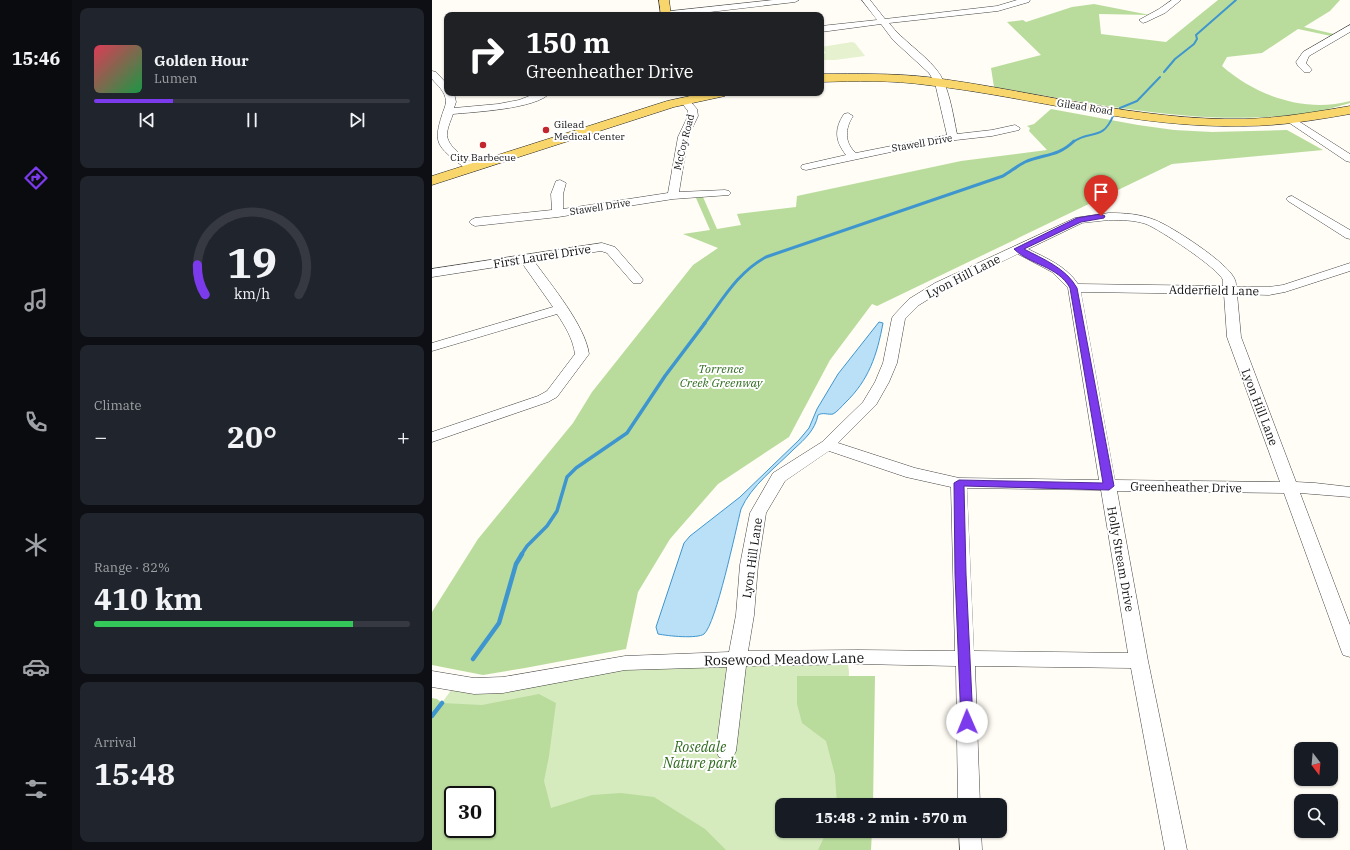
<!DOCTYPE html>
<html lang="en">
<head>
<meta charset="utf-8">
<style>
  body { margin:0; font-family:"IBM Plex Serif",serif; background:#20242c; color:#f1f3f6; height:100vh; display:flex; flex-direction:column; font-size:15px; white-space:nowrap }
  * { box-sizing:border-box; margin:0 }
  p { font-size:13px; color:#9ea1a6 }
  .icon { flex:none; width:22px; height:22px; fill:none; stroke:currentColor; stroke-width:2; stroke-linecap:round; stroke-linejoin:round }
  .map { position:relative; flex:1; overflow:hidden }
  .panel { display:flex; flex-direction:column; gap:8px; padding:8px; background:#0d0f14; width:360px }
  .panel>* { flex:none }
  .guide { position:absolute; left:12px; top:12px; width:380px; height:84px; border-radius:8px; box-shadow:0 1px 3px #0004; background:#202124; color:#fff; overflow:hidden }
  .needle { width:26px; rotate:164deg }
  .tools { position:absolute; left:862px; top:742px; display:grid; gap:8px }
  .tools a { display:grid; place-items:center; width:44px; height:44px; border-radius:8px; background:#171b24; box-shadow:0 1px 3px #0004; font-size:20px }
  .speed { position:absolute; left:12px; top:786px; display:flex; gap:8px; font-size:20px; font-weight:700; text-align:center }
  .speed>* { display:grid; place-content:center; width:52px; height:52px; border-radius:50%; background:#171b24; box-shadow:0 1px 3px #0004; line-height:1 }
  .speed .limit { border:2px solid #111; border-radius:6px; background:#fff; color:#111 }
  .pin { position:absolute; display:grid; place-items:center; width:34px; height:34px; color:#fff; margin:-41px -17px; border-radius:50% 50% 50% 0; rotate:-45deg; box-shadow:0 0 4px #0007 }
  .pin .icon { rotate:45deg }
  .me { position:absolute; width:44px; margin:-22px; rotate:359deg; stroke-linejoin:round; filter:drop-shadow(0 0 3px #0008) }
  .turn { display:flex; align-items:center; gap:14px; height:84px; padding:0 16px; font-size:18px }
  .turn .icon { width:52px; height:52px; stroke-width:2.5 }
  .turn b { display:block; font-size:28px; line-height:34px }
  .big { font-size:30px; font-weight:800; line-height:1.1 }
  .panel .card { flex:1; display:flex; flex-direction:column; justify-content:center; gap:6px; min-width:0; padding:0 14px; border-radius:8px; background:#20242c }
  .panel .dial { align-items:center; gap:0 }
  .dial svg { height:104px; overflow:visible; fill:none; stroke:#363941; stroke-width:7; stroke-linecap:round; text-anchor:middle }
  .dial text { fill:#f1f3f6; stroke:none }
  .song { display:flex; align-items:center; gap:12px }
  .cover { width:48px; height:48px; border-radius:6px; background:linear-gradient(135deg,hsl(350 70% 55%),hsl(140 70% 35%)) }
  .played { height:4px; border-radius:2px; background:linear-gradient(90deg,#7c3aed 25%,#363941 25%) }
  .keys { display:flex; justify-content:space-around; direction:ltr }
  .heat { display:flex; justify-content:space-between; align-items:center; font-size:22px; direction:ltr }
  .charge { height:6px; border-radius:3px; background:linear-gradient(90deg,#34c759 82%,#363941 0) }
  .trip { position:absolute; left:343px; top:798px; width:232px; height:40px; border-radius:8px; background:#171b24; box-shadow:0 1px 3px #0004; font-weight:800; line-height:40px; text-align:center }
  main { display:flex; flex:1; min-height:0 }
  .tab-bar { display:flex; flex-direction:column; width:72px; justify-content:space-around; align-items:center; background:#090b0e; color:#9ea1a6 }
  .tab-bar .icon { width:28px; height:28px }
  .tab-bar .active { color:#7c3aed }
  .tab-bar b { font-size:18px; color:#f1f3f6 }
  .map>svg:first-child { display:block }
  .green { fill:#d5ebbd; fill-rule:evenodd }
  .forest { fill:#b9dc9c; fill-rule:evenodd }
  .pitch { fill:#e6f2cf }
  .water { fill:#b9e0f7; stroke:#3f96cf }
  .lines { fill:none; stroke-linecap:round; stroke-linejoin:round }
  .stream-far3 { stroke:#3f96cf; stroke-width:2 }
  .stream-far2 { stroke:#3f96cf; stroke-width:3 }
  .stream-far1 { stroke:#3f96cf; stroke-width:3.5 }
  .stream { stroke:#3f96cf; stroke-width:4.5 }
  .minor-casing { stroke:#444; stroke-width:1 }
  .major-casing { stroke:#222; stroke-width:1 }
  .minor { fill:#fff; fill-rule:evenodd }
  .major { fill:#f9d66b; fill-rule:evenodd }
  .route { fill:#7c3aed; stroke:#51269a }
  .poi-dot { fill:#c4262e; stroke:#fff; stroke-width:1.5 }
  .labels { text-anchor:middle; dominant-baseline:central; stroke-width:4; stroke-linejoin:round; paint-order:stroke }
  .far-street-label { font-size:10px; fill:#111; stroke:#fff }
  .far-poi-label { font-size:10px; fill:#111; stroke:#fff; text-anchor:start }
  .street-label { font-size:12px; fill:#111; stroke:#fff }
  .park-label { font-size:12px; font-style:italic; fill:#2f6b1f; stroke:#fff }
  .near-street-label { font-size:14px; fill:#111; stroke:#fff }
  .near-park-label { font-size:14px; font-style:italic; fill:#2f6b1f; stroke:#fff }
</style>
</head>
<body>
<main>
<nav class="tab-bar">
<b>15:46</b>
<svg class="icon active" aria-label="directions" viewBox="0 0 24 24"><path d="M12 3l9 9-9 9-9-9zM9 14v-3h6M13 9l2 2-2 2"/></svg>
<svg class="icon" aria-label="music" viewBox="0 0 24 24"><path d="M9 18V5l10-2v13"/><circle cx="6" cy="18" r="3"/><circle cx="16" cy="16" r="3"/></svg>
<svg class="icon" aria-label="phone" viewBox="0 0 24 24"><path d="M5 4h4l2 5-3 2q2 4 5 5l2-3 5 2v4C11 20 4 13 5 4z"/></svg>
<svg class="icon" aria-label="climate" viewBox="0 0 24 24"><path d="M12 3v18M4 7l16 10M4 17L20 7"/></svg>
<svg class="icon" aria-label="car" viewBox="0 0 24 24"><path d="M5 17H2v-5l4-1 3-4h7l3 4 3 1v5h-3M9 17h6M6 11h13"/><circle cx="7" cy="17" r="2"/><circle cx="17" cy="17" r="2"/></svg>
<svg class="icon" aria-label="filters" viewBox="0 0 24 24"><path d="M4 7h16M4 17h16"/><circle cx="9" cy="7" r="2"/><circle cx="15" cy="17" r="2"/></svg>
</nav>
<section class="panel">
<div class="card">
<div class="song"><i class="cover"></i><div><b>Golden Hour</b><p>Lumen</p></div></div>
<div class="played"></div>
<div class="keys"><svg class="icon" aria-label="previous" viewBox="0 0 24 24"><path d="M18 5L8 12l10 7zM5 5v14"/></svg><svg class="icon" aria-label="pause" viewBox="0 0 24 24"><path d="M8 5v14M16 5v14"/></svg><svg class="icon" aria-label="next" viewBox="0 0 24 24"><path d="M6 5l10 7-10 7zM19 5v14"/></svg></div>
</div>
<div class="card dial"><svg viewBox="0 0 100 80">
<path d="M14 69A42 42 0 1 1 86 69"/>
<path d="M14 69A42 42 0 0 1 8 46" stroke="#7c3aed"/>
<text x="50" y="56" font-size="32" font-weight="700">19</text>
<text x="50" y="72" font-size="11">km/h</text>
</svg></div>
<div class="card"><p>Climate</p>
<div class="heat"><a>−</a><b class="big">20°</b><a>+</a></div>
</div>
<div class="card"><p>Range · 82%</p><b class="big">410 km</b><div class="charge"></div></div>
<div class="card"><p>Arrival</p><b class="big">15:48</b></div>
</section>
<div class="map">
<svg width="918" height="850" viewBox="0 0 918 850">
  <rect width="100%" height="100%" fill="#fffdf5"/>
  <path class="green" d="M415 657 417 672 412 805H350V831H412L411 850H0V716L23 685 193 663ZM21 795H55V829H21Z"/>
  <path class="forest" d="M786 0H908L898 11 872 27 902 34 899 36 866 29 830 53 795 57 790 66C824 96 873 113 918 101V103C904 107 890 111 877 113 771 128 666 104 562 87L559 68 609 55 575 22 591 20 594 22 640 7 662 4 718 15 667 14 669 34 734 42Z
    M619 109 706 125 742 130 780 132 855 130 891 150 740 164 445 306 440 304 398 360 357 437 286 484 238 539 206 592 194 649 93 668 51 675 0 665V612L46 539 141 423 160 392 261 265 286 248 251 234 278 230 264 198 271 197 285 229 309 225 305 214 364 207 365 196 529 161 615 150 597 131 598 128 595 126 602 124Z
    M365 676H443L441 805H405L403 775 394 741 370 723 365 704Z
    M107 694 124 703 117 756 112 781 119 808 160 795 189 793 222 797 273 829 294 850H0V698L5 699 10 703 50 705ZM21 795H55V829H21Z
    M395 831H440L439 850H386Z"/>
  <path class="pitch" d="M420 42 423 43 433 56 403 60H389V54L394 53 389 47Z"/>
  <path class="water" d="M447 322 451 323C445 355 437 380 413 403 410 406 405 412 401 414 396 415 391 412 386 415 383 430 373 439 362 449 344 467 319 486 309 509 304 529 284 624 272 634 265 639 236 636 226 634L224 627 252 543 258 536 308 497 367 440 377 428 385 409 406 374Z"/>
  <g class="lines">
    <path class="stream-far3" d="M732 72 743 59 762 44 765 39 764 35 804 0
      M688 108 705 101 728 77
      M641 142C658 130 671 141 681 116"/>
    <path class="stream-far2" d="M272 324C291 299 306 272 334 257L571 176C578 172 585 166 593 162 611 154 626 157 642 141"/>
    <path class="stream-far1" d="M89 555 95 546 115 526 125 511 135 477 144 468 195 433 233 376 273 323"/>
    <path class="stream" d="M41 659 67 623 84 564 90 554
      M0 716 10 703"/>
    <g class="minor-casing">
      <path id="minor" d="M341 0H367L363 2 252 15H226L230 12Z
        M430 0H438L453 19 565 6 585 0H598L597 2 566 11 457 23C471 41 490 52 504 69 517 84 521 115 525 134L560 130 583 125 588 128 587 130 560 136 506 142 374 170 370 169 369 167 370 165 414 155C403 141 402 129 412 114L416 113 421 116C413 128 412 143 424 153L515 135 503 83 497 73 461 40 449 24 389 32V26L445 20Z
        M740 0H749L733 13 714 22 711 23 707 20 727 9Z
        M918 25V32L877 56 874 63 880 70 878 72H872L866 66 864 62 871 52Z
        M0 71 4 72 15 84V93H22L24 102 22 108 66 104 87 100 105 93H118C104 109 42 112 21 114 19 120 16 126 15 133 14 147 34 158 44 166L45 168 44 170C36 172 31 166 25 162 4 145 2 141 10 115 11 111 14 106 14 101 13 91 6 86 0 79Z
        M254 99 257 100 265 109 266 116 256 137 247 192 293 190 297 191 299 193 297 195 241 199 126 217 43 226 39 224 37 222 39 220 43 218 120 210 119 194 124 181 128 180 134 183 131 194V209L236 193 246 137 256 116V111L249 102Z
        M860 117 918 154V162L914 161 856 122 855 120Z
        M860 196 918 230V239L914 238 856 201 854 199 856 197Z
        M677 213C693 213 708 214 723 220 739 226 798 264 803 280 804 282 804 285 804 287H837L851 285 918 263V271L853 292 837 295 805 294 809 337 864 482 883 483 918 487V497L868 493 918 625V657L911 655 909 650 852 493 685 491 716 661 755 850H733L699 668 543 666 548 805H526L524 666 426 664 314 666 304 751 301 757 294 760 287 757 284 751 295 667 193 670 71 693 42 694 0 687V671L42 678 71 677 193 656 297 652 304 615 308 565 318 513 341 473 390 442 431 402 443 382 451 363 460 318 462 315 477 299 503 283 643 218ZM677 220C690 220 702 220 714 224 727 229 786 268 791 280 791 282 791 284 791 286L646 284C634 266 614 258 596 249L650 223ZM586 254 620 272 636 288 667 480 527 478 483 468 406 443 444 405 457 382 465 363 473 319 487 305 513 289ZM649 292 792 294 795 337 848 482 683 480ZM397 451 474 477 519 487 523 651 426 650 316 651 322 615 326 565 334 513 353 481ZM535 488 669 490 696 653 542 651Z
        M170 243 183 247 209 277 211 280 209 283H201L175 253 169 251 102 261C119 285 153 325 157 354L125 397 116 402 0 442V432L106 396 115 391 143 354C141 339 133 326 125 314L0 351V343L121 307 90 263 0 277V269Z
        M527 831H549L550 850H528Z"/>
    </g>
    <g class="major-casing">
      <path id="major" d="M227 0H237L239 15H229Z
        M389 74C424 74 460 73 495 77 600 90 706 121 813 119 849 118 883 112 918 106V114C883 120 849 126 813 126 706 129 600 97 495 85 460 80 424 81 389 82Z
        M272 93H295L293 96 242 107 0 185V176L235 101Z"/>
    </g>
    <use href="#minor" class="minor"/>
    <use href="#major" class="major"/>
  </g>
  <path class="route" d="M669 214 673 216 672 218 649 222 592 249C611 259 634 268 645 288L682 486 677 490 532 486 534 574 541 722 539 725 535 727 531 725 529 722 523 574 522 483 527 480 671 483 638 288C626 266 598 265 582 249L645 218Z"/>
  <g class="poi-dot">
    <circle cx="114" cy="130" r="4"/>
    <circle cx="51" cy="145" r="4"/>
  </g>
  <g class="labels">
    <g class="far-street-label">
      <text transform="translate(653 107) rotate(9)">Gilead Road</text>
      <text transform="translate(252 142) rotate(-76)">McCoy Road</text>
      <text transform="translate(490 143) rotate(-10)">Stawell Drive</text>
      <text transform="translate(168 207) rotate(-9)">Stawell Drive</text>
    </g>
    <g class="far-poi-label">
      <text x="122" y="124">Gilead<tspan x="122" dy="12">Medical Center</tspan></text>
      <text x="51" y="157" text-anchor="middle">City Barbecue</text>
    </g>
    <g class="street-label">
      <text transform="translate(110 256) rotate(-9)">First Laurel Drive</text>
      <text transform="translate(531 276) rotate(-27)">Lyon Hill Lane</text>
      <text transform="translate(782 290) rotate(1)">Adderfield Lane</text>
      <text transform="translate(828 407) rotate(69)">Lyon Hill Lane</text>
      <text transform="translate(754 487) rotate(1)">Greenheather Drive</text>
      <text transform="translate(320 558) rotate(-82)">Lyon Hill Lane</text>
      <text transform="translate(689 559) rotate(80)">Holly Stream Drive</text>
    </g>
    <g class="park-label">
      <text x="289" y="368">Torrence<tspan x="289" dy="14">Creek Greenway</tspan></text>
    </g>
    <g class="near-street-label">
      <text transform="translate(352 659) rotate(-1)">Rosewood Meadow Lane</text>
    </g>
    <g class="near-park-label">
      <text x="268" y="747">Rosedale<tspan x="268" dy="16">Nature park</tspan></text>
    </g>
  </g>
</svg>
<div class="tools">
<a><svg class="needle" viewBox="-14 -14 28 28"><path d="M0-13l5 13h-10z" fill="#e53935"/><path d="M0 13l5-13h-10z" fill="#9ea1a6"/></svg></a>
<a><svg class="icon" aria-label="search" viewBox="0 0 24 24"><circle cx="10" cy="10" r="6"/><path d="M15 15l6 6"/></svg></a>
</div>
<div class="speed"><div class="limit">30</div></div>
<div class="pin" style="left:669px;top:216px;background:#d93025"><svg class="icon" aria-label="arrive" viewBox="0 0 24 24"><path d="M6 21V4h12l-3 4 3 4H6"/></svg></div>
<svg class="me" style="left:535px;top:722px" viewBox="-20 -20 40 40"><circle r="19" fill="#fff"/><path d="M0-13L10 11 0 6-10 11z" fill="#7c3aed"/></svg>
<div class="trip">15:48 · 2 min · 570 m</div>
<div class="guide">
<div class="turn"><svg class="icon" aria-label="right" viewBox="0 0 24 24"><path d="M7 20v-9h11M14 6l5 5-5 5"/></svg><div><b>150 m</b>Greenheather Drive</div></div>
</div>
</div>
</main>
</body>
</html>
